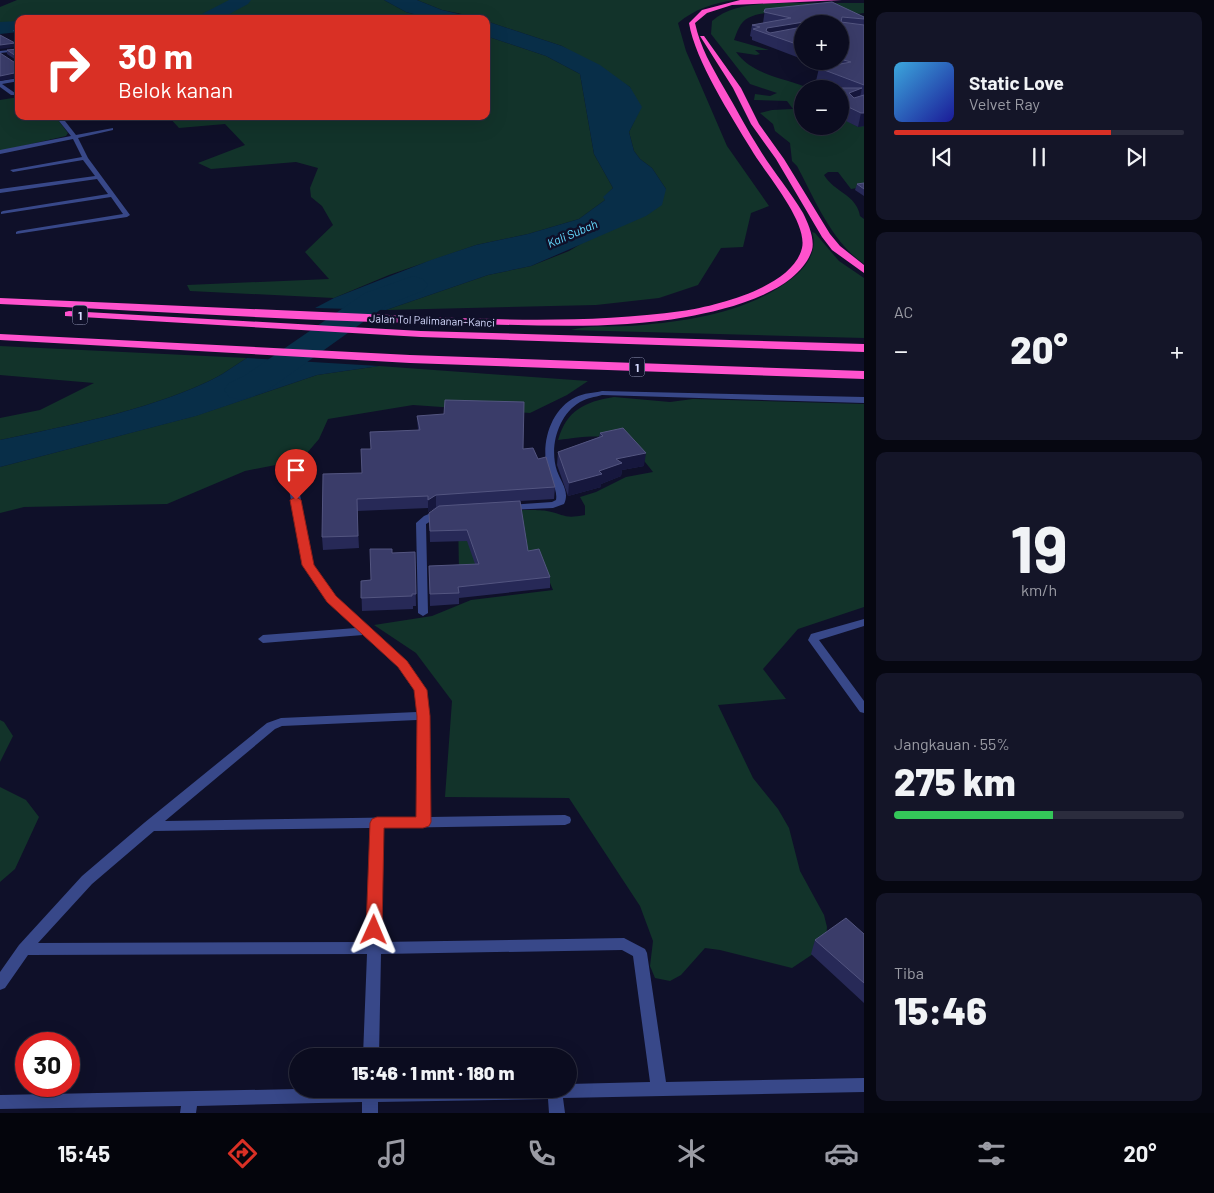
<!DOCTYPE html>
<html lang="id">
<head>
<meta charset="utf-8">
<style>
  body { margin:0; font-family:Barlow,sans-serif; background:#141528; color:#f1f3f6; height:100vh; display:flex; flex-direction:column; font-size:19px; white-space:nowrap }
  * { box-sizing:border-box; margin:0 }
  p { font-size:16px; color:#9a9ba4 }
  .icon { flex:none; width:28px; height:28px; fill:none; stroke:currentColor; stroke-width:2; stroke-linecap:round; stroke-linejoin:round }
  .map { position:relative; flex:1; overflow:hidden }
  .drawer { display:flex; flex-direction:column; gap:12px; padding:12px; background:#060711; width:350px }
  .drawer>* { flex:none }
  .banner { position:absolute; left:15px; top:15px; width:475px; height:105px; border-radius:10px; box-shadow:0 5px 20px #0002,0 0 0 1px #2b2c3d; background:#d93025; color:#fff; overflow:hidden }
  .tools { position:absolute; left:794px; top:15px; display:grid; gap:10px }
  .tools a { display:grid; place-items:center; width:55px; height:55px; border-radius:50%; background:#0b0c1f; box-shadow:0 5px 20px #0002,0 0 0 1px #2b2c3d; font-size:25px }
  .speed { position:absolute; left:15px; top:1032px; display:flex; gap:10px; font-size:25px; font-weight:700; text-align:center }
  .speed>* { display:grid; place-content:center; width:65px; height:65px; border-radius:50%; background:#0b0c1f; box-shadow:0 5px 20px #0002,0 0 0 1px #2b2c3d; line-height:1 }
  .speed .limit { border:8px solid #d22; background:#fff; color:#111 }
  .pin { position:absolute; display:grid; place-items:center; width:42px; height:42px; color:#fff; margin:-51px -21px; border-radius:50% 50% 50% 0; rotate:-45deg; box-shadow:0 0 5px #0007 }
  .pin .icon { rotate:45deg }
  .me { position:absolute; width:55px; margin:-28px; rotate:1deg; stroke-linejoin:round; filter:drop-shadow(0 0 4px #0008) }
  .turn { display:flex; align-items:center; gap:18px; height:105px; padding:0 20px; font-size:22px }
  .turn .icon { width:65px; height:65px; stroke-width:2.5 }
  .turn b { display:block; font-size:35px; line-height:42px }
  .big { font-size:38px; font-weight:800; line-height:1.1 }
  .drawer .tile { flex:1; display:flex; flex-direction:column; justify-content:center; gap:8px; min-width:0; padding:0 18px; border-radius:10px; background:#141528 }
  .drawer .dial { align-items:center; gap:0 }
  .dial b { font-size:65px; line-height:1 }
  .song { display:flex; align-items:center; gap:15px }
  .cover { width:60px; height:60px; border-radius:8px; background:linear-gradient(135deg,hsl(200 70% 55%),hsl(240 70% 35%)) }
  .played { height:5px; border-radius:2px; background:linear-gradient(90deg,#d93025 75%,#2b2c3d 75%) }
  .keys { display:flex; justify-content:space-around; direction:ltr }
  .heat { display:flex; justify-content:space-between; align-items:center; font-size:28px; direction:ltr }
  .charge { height:8px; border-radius:4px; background:linear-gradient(90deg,#34c759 55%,#2b2c3d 0) }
  .trip { position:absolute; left:289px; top:1048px; width:288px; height:50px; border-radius:25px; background:#0b0c1f; box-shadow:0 5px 20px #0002,0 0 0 1px #2b2c3d; font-weight:800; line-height:50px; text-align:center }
  .tab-bar { display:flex; height:80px; justify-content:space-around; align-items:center; background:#04050c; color:#9a9ba4 }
  .tab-bar .icon { width:35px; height:35px }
  .tab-bar .active { color:#d93025 }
  .tab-bar b { font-size:22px; color:#f1f3f6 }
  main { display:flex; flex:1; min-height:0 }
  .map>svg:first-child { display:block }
  .green { fill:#12332a }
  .water { fill:#082e48 }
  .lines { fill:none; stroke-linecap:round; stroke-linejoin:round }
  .river { fill:#082e48; fill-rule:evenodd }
  .minor { fill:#384889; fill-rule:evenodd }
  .motorway { fill:#ff52cd; fill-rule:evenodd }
  .wall { fill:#272957 }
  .shaded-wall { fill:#16173d }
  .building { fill:#3a3c69; stroke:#535580 }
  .route { fill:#d93025; stroke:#8d1f18 }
  .labels { text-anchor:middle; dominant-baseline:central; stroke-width:5; stroke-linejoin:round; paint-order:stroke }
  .far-street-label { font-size:11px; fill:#d7dbff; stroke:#0f1029 }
  .far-water-label { font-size:12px; font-style:italic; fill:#65dbff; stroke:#0f1029 }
  .shield { fill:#0f1029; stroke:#9b9ebf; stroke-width:1 }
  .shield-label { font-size:12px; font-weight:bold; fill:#d7dbff }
</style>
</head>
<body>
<main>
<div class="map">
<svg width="864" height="1113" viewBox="0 0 864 1113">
  <rect width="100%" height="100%" fill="#0f1029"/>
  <path class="green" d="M17 0H384L406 12 432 19H19V27L0 28V7Z
    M417 0H735C713 3 695 9 678 23L686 51 727 146 769 206 751 213 743 247 721 248 698 285 659 298 596 305 386 310 488 275 531 266 569 251 589 239 605 233 666 189 652 168 640 159 634 151 629 132 635 120 630 87 562 46 486 21V19L442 10Z
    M800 3H864V13L857 14 864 16V24C836 19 773 4 748 18 740 22 737 32 734 40L769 50H755L760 54 756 55 736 52C753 76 786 78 811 89H802V126H840V117L858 127 864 125V187L851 189 838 172H828L824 175C834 192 857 195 860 216L864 219V264C832 242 815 200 797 166L792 161 790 143 775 131 773 124 760 113 772 110 793 109 787 101 754 100 755 94 770 96 777 93 750 84 711 34 712 21C733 2 772 3 800 3Z
    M486 36 546 56 580 74 594 154 613 188 604 197 605 200 579 219 528 234 476 245 389 275 334 298 190 291 187 285 329 279 305 252 333 225 322 206 311 197 310 188 318 168 296 162 211 169 198 163 245 145 225 124 179 128 168 116H486Z
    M19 97V116H55L68 133 66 136 0 151V100Z
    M812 232 815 233 839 261 864 278V338L571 330C588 325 610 327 628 326 685 322 750 313 795 276 808 265 818 249 812 232Z
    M0 346 247 358C234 366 221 376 207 382 142 412 70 425 0 440V418L40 410 94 383 0 375Z
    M379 366 588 381 567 395 530 413 413 405 328 419 319 439 301 460 245 471 167 504 24 507 0 513V467L195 416 317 375Z
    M614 397 670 402 693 399 864 404V607L798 629 763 669 786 699 718 705 753 778 778 809 789 828 800 871 824 915 827 927 826 938 822 948 792 968 720 950 705 948 681 975 670 981 655 978 650 966 653 941 640 906 569 798 445 797 452 701 416 653 374 625 432 616 471 600 553 590 539 557 459 572 458 516C470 512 534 508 547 511 566 515 564 519 585 515V506L580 497 596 492 626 477 653 472C623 431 604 434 558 440 567 410 584 402 614 397Z
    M0 720 4 722 13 736 0 762Z
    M0 787 26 800 39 817 15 869 0 882Z"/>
  <path class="water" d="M384 0H417L442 10 480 19H432L406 12Z
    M486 21 562 46 600 65 630 87 642 107 629 132 634 151 640 159 652 168 666 189 662 205 646 216 531 266 488 275 386 310 315 308 334 298 431 260 476 245 528 234 579 219 605 200 603 197 613 188 594 154 580 74 546 56 486 36Z
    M247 358 379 366 317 375 196 416 0 467V440C70 425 142 412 207 382 221 376 234 366 247 358Z"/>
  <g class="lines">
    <path class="river" d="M229 0H251L248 4 220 19H197L200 15Z
      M19 21V32L0 34V22Z
      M413 276 423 279 428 285 423 291 387 305 268 390 241 400 229 397 224 390 229 383 244 376 365 293Z"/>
    <path class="minor" d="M15 29H19V32L13 31Z
      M19 49V51L0 53V51Z
      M19 78V81L2 84 15 93V95H11L0 87V81Z
      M55 116H61L63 118 91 116 65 121 76 135 113 128V130L78 138 88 158 130 215 127 217 16 234V232L18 231 123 214 111 197 1 214V212L3 211 108 194 97 179 0 193V189L95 176 83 160 13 172 10 170 82 157 73 139 0 154V150L71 136Z
      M602 391 864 397V403L602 395C595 397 587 398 580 402 558 415 549 447 557 471 561 482 570 492 564 504L553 508 506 510 504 508 509 505 552 502 556 500C558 488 549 479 547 468 541 442 551 409 576 397 584 393 594 393 602 391Z
      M293 481 298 484 313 565 335 597 406 661 426 690 429 716V817L565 815 570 817 571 820 570 823 565 825 383 828 381 942 624 938 645 949 647 953 666 1082 864 1078V1092L563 1098 565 1113H549L548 1099 378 1102V1113H362V1102L197 1106 196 1113H180L181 1106 0 1109V1095L298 1089H568V1084L650 1082 633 956 622 950 381 954 379 1056H363L367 954 28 955 5 988 0 990V972L19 945 82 876 144 823 267 723 281 718 417 712 414 690 398 667 363 635 263 643 258 639 263 635 356 628 327 601 303 565 288 484ZM417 720V817L165 821 275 729 282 726ZM370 828 367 942 38 943 92 884 154 831Z
      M440 509 445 512 443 514 426 524 428 613 423 616 418 613 416 523 424 516Z
      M864 619V626L819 640 864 701V713L860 712 808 640 811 634Z"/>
    <path class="motorway" d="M740 0H842L732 5 707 13 695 23C700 47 712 67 724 88 736 108 747 130 760 150 773 171 790 191 803 213 808 223 815 239 812 250 798 293 725 310 686 317 614 330 539 325 467 324 311 322 155 311 0 304V298C123 303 246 309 368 314 469 319 582 325 682 311 716 306 793 287 802 248 808 221 764 172 751 149 731 116 695 60 689 23L702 10Z
      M700 36H704L741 88 759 124 784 159 830 234 840 246 864 265V273L832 250 822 237 776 159 751 124 733 88Z
      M69 311 421 331 864 344V352L421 337 65 316V312Z
      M0 334 410 355 864 371V379L410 363 0 340Z"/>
  </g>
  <path class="wall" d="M765 9 864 17V126L858 127 840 118V89L836 88 816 81 819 68 826 67 810 61H840V24H802V59L752 40V37L750 36 752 25 763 23Z
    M19 48V62L7 54V50Z
    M864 183V196L855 190 857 184Z
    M417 416 523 449 538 459 555 487 554 499 520 501 528 551 550 577V588L459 598V604L430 606 429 566 475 564 467 541 430 542 429 513 437 507 428 512V508L357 511 359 548 323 550 322 537 362 473 371 449 418 430Z
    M600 433 644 466 622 470 621 476 601 484V487L568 496 557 465 558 452 599 437Z
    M415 552 416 606H413V609L362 611 361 581 371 580 392 553Z
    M864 934V1003L811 954 815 940Z"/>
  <path class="shaded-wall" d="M804 22 803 24H802V33H766L767 28Z
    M15 43 16 47 0 49V45Z
    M19 72V77L0 81V76Z
    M862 88 859 102 849 93Z
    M861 113H864V126L858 127Z
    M646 453 644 466 622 470 621 476 601 484V487L568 496 569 483 599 471 616 459Z
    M436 495V507L428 512V500Z"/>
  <path class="building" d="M832 2 864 17V19L842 17 841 22 864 25V85L819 68 851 62 840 59V24H804V22L767 28 766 31 770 33 802 27V46L753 29 760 27 752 25 791 18 764 12 765 9Z
    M0 35 15 43 0 45Z
    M19 48V58L7 50 18 49Z
    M0 53 17 64 19 63V72L0 76Z
    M811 88H862L849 93 854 98 864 95V113H861L840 103V89Z
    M864 183V189L857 184Z
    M445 400 524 402 523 449 533 448 538 459 546 457 555 487 436 495 428 500V496L357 499 358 536 322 537 323 474 362 473 361 449H371L370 432 420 430 417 416 444 414Z
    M623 428 646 453 616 459 622 463 599 471 602 474 569 483 558 452 603 436 600 433Z
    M520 501 528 551 539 549 550 577 458 587 459 593 430 594 429 566 479 564 467 530 430 531 429 513 439 506Z
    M370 549H392V553L415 552 416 594H412V596L361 598V581L371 580Z
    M846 918 864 934V983L815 940Z"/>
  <path class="route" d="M296 497 301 500 314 565 336 596 407 661 427 690 430 716 431 822 429 826 423 828H384L382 930 380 935 374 937 369 935 366 930 370 823 372 819 377 817H416L417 716 414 690 398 667 327 602 302 565 290 500Z"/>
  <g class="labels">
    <g class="far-street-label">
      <text transform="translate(432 320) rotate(2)">Jalan Tol Palimanan–Kanci</text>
    </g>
    <g class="far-water-label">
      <text transform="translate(572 233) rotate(-23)">Kali Subah</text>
    </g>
    <g class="shield">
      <rect x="72.5" y="305.5" width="15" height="19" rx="4"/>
      <rect x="629.5" y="357.5" width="15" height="19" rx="4"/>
    </g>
    <g class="shield-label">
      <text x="80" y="315">1</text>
      <text x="637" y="367">1</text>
    </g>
  </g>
</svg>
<div class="tools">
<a>+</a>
<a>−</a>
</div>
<div class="speed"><div class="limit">30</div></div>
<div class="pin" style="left:296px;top:500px;background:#d93025"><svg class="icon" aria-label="arrive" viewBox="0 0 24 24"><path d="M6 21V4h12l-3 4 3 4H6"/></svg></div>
<svg class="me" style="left:374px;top:930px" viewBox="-20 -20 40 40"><path d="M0-17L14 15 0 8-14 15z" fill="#d93025" stroke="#fff" stroke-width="4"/></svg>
<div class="trip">15:46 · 1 mnt · 180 m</div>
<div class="banner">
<div class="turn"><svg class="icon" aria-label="right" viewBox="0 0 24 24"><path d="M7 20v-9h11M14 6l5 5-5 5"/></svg><div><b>30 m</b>Belok kanan</div></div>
</div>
</div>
<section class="drawer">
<div class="tile">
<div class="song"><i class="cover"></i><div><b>Static Love</b><p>Velvet Ray</p></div></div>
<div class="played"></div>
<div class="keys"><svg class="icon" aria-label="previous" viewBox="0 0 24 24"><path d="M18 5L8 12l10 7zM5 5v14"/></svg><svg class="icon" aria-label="pause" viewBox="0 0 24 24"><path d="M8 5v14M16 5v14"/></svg><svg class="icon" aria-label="next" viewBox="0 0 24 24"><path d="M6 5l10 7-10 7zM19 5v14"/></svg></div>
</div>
<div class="tile"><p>AC</p>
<div class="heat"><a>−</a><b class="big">20°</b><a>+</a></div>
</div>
<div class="tile dial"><b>19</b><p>km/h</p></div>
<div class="tile"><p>Jangkauan · 55%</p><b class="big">275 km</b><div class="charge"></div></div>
<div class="tile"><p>Tiba</p><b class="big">15:46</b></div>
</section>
</main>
<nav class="tab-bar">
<b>15:45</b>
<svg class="icon active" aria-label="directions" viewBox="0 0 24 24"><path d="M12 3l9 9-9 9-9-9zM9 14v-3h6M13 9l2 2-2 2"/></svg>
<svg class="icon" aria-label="music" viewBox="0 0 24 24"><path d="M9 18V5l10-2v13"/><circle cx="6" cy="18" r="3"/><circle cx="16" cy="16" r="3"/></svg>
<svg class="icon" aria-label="phone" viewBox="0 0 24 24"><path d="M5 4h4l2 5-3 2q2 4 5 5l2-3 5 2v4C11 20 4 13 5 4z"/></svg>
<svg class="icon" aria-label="climate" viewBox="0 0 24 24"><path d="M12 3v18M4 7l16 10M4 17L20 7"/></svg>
<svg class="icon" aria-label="car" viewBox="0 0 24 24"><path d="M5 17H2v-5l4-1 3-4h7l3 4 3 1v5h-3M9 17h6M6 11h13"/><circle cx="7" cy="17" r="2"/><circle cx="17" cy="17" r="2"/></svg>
<svg class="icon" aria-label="filters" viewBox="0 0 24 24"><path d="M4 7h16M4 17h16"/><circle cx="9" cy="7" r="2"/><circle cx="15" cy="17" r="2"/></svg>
<b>20°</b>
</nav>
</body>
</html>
